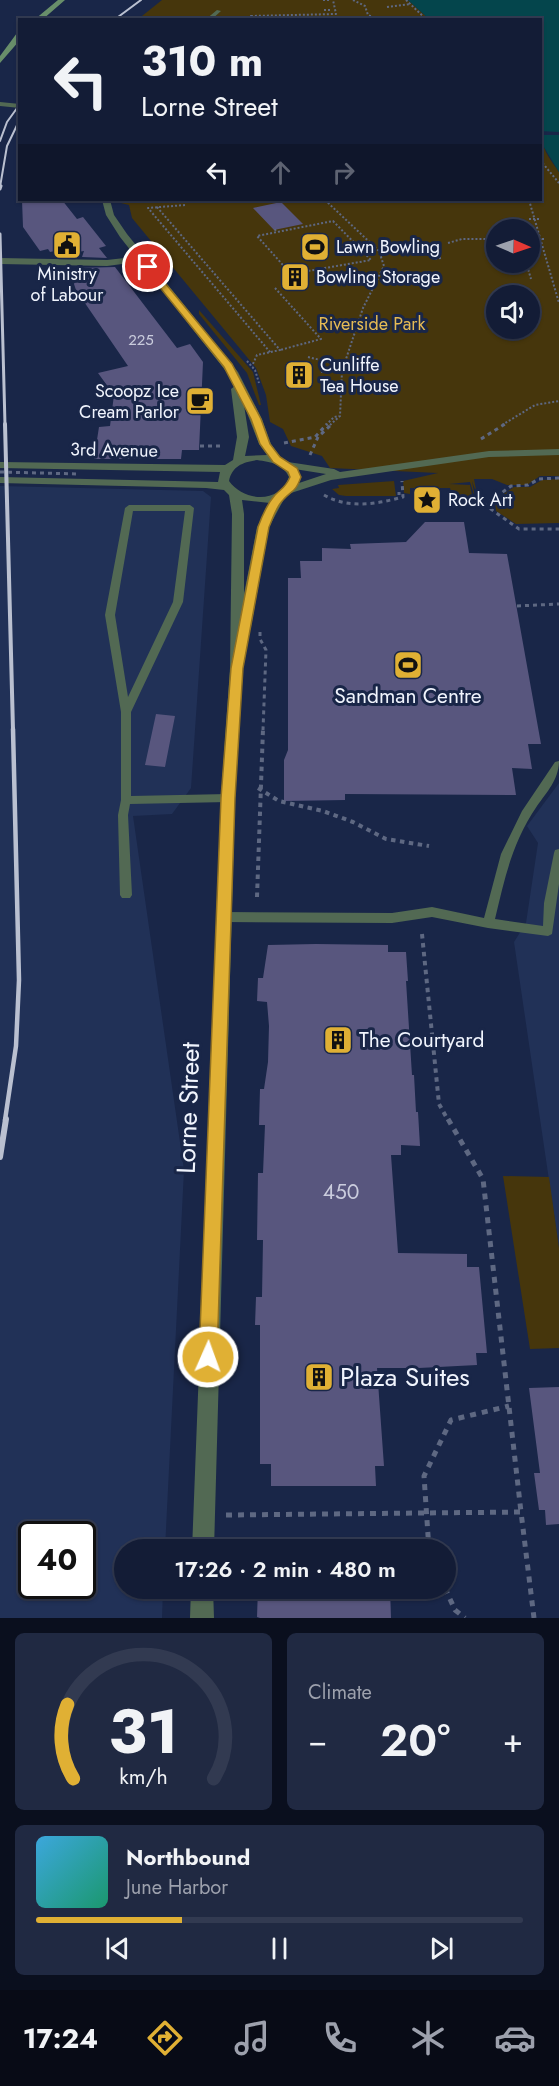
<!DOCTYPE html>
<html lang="en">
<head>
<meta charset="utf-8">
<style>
  body { margin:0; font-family:Jost,sans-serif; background:#202942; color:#f1f3f6; height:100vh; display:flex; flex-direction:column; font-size:22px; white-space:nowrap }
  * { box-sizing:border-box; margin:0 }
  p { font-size:20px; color:#9da1ad }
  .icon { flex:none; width:33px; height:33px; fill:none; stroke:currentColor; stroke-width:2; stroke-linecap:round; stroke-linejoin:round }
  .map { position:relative; height:1618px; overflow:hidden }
  .panel { display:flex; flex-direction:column; gap:15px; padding:15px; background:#0a0f1e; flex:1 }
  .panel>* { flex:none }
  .top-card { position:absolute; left:18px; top:18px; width:524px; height:183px; border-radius:0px; box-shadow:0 2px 4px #0004,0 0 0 2px #323a51; background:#131c36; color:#f1f3f6; overflow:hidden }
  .needle { width:39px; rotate:92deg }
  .controls { position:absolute; left:486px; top:219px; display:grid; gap:12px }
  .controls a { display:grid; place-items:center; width:54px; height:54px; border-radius:50%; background:#131c36; box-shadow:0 2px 4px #0004,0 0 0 2px #323a51; font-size:30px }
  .speed { position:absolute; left:18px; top:1521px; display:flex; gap:12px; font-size:30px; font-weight:700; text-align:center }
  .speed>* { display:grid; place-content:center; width:78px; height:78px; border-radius:50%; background:#131c36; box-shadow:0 2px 4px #0004,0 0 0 2px #323a51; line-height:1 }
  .speed .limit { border:3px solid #111; border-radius:9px; background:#fff; color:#111 }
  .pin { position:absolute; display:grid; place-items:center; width:51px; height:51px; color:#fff; margin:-26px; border:3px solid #fff; border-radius:50%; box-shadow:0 2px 6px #0007 }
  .me { position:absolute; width:66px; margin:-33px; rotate:2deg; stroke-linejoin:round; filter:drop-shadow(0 0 4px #0008) }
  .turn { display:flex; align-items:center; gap:21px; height:126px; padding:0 24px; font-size:27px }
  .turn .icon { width:78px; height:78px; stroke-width:2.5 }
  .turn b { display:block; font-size:42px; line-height:51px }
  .lanes { display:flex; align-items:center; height:57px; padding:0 24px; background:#0003; justify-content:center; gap:30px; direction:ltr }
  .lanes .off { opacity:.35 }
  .big { font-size:45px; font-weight:600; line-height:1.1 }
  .panel .card { flex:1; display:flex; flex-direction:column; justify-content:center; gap:9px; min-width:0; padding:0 21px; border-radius:9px; background:#202942 }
  .panel .dial { align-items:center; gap:0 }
  .dial svg { height:156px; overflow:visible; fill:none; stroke:#323a51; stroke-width:7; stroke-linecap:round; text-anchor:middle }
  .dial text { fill:#f1f3f6; stroke:none }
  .song { display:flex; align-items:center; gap:18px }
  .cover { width:72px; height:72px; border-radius:9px; background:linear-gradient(135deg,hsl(200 70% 55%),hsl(160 70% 35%)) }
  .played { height:6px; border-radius:3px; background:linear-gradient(90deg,#e0b034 30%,#323a51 30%) }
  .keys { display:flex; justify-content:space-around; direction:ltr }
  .heat { display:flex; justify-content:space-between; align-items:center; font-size:33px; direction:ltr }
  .panel .tiles { flex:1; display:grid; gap:15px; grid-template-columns:1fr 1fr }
  .card:last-child { grid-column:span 2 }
  .trip { position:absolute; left:114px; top:1539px; width:342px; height:60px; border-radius:30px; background:#131c36; box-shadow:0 2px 4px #0004,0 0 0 2px #323a51; font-weight:600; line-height:60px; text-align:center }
  .dock { display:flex; height:96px; justify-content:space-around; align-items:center; background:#080b16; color:#9da1ad }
  .dock .icon { width:42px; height:42px }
  .dock .current { color:#e0b034 }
  .dock b { font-size:27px; color:#f1f3f6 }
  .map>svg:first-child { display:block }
  .built { fill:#213157; fill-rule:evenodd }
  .green { fill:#46360c; fill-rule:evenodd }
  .water { fill:#04454c }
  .building { fill:#58567e }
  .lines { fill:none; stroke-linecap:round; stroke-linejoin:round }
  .path-far3 { stroke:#5e6882; stroke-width:2; stroke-dasharray:2 2; stroke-linecap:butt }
  .path-far2 { stroke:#5e6882; stroke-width:3; stroke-dasharray:4 4; stroke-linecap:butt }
  .path-far1 { stroke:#5e6882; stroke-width:4; stroke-dasharray:4.5 4.5; stroke-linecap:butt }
  .path { stroke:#5e6882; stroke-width:5; stroke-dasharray:6 6; stroke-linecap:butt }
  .service { fill:#526953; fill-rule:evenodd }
  .minor { fill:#526953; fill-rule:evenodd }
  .tertiary { fill:#526953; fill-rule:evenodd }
  .secondary { fill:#688e6a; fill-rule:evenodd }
  .rail-far4 { stroke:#bac0d0; stroke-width:2 }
  .rail-far3 { stroke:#bac0d0; stroke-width:3 }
  .rail-far2 { stroke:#bac0d0; stroke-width:4 }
  .rail-far1 { stroke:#bac0d0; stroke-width:4.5 }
  .rail { stroke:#bac0d0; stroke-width:6 }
  .path-bridge { stroke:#5e6882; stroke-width:3; stroke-dasharray:4 4; stroke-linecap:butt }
  .route { fill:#e0b034; stroke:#927222; stroke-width:1.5 }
  .labels { text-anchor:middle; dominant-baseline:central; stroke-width:6; stroke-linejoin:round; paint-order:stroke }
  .far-number-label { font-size:15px; fill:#caccdd }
  .far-poi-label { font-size:18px; fill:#f0f4fd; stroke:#192648; text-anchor:start }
  .far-park-label { font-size:18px; fill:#e6bb54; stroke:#192648 }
  .far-street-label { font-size:18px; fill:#f0f4fd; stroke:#192648 }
  .poi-label { font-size:21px; fill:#f0f4fd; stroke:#192648 }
  .near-number-label { font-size:21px; fill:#caccdd }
  .near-street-label { font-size:26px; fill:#f0f4fd; stroke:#192648 }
  .near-poi-label { font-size:26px; fill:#f0f4fd; stroke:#192648; text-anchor:start }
</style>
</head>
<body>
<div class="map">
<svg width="559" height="1618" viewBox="0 0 559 1618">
  <rect width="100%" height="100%" fill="#192648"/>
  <path class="built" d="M0 486 203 491 211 497 191 788 172 814 133 816 184 1170 165 1549 124 1550V1588L163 1589 162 1618H0ZM32 1534H82V1586H32Z
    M559 783V1248L514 942 526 923 538 843 527 826Z"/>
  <path class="green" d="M162 0H408L429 19 137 20Z
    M540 135H543C541 150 551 160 559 172V476H540L527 485H507L492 479H474L477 495 472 481 475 498 470 482 449 484 470 485 473 500H454L450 488H410V494L404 493 403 481 438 473 330 468 322 456 291 446 283 429 270 422 266 395 256 368 132 218 129 205 121 203 118 200H540ZM496 230H530V262H496ZM496 296H530V328H496Z
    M199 310 253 372 261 405H259L247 373 199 314Z
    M559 479V523L516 524 496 511 495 500 514 487H530L542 480Z
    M394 481 396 496H346L339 495 332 489 339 488 338 485Z
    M503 1176 549 1177 559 1248V1348L530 1349Z"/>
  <path class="water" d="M408 0H559V132L540 131V20L429 19Z
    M543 135H559V172L542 144Z"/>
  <path class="building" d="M22 200H62L77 219 83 217 106 246 99 248 107 258 82 257 84 251 71 253 70 248 50 252 48 249 40 251 23 227Z
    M281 202 303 224 274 230 253 208Z
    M115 267 177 348 190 344 203 362 199 450H182L181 459H94L99 427 110 426 114 395 98 373 128 366 76 290 74 284 79 268Z
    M425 522H464L469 553 507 554 541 744H528L532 769 512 768 516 795 345 794V800L284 801V760L288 750V578H301L300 561H322V548L351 549 350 544 406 542Z
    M156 714 175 716 165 767 145 765Z
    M316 944 388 945V952H406L408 981H406L412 1075H414L416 1112H418L420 1146 401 1145V1155H391L398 1253 467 1254V1267H479L487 1353H476L477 1365 419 1368H377L384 1466H375L376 1486H271V1464H260V1325H255L256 1297H262L263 1240H257L258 1173H263L265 1125H259L260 1089H264L268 1062 269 1026 267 1002 257 1001 258 978H263L268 945Z
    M559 1387V1524L546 1525 545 1510H539L534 1473H540L529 1388Z
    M258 1588H390L391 1618H260L257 1617Z"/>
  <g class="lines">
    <path class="path-far3" d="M323 0H331
      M353 0 365 6 368 15 379 20
      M406 0 427 20
      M387 7 410 4
      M324 10H332
      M252 20 251 16 336 14 333 0
      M540 160 559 183
      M325 200 379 251 384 266 363 308 342 371 340 416 330 425
      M529 200 559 303
      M185 205 148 208 270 352
      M157 207 280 350 257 355 252 366
      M529 219H539
      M333 221 371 260 291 274 257 236Z
      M275 229 276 232
      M530 239H545
      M448 243 462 239H496
      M435 259 441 258
      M526 262 531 279
      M275 288 321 339 280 350
      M308 357 341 365
      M247 361 255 370 259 383
      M321 372 341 367
      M326 425 334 417 339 416
      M502 425 535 405 559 401"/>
    <path class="path-far2" d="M481 439 505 424
      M284 443 315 437 327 424
      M200 446H224
      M310 455 318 437 332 424
      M559 478 539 479 528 485 511 486 485 505 519 529H559
      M399 492V495
      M324 495C348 509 377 504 403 497L402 481
      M450 506 485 505
      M517 606 559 604
      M260 632V639L266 650 263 730"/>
    <path class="path-far1" d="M258 788 279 801 323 811 353 822 386 839 429 846
      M257 897 263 729
      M422 934 439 1104 448 1120"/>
    <path class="path" d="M448 1119 483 1179 521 1512
      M226 1515 521 1512 534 1618
      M429 1550 424 1476 451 1420 509 1406
      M445 1588 455 1610 465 1618"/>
    <path class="service" d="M217 10 221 11 211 20H205Z
      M129 505H190L194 508 183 602 131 712V796L228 794 233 798 228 802 130 804 128 815 132 895 130 898H122L120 895 118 815 121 800V712L105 615 125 508ZM133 511H185L173 602 128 697 115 615Z
      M559 761C559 779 547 792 537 806 512 843 505 877 495 919L543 926 544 903 554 853 555 850 559 849V884L552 934 548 936 488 928 432 917 392 923 224 922 220 920 218 917 220 914 224 912 392 913 432 907 484 918 501 854 522 811 555 762Z"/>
    <path class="minor" d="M142 256 147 259 145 261 107 266 0 264V258L107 260Z
      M559 449V455L489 457 331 480 291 493 285 489 287 487 326 474 288 468 282 465 288 462 334 469 340 472 489 451Z"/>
    <path class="tertiary" d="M0 102 20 104V108L0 106Z
      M102 200H110L114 215 127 234 238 372 262 419 271 444 281 458 293 464 301 477 297 487 284 499 269 527 251 627 244 631 235 798 214 1550H192L221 798 230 668 232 514 229 495 224 490 206 488 0 483V477L218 482 220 472 0 468V462L225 465 233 460 237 437 231 389 235 386 229 375 120 237 106 215ZM244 405 259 444 267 455 245 456 249 437ZM257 460C271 462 283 464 289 477 280 504 244 502 229 481 232 466 243 462 257 460ZM242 500 270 503 257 527 244 594V514Z
      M191 1588H213L214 1618H190Z"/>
    <path class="secondary" d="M58 0H65L42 20H34Z
      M17 33H20V40L0 63V56Z"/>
    <path class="rail-far4" d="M114 20 141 0
      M0 141 7 122 20 104
      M0 187 7 146 20 119"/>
    <path class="rail-far3" d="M0 189 1 186
      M0 234 5 425"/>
    <path class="rail-far2" d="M5 424 13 730"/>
    <path class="rail-far1" d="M5 1120 16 1046 19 980 13 729"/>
    <path class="rail" d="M0 1157 6 1119"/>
    <path class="path-bridge" d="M0 472 80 474"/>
  </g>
  <path class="route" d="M145 266H151L232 364 261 419 270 444 280 457 297 468 301 477C295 493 293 489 283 500 276 507 273 518 269 527L243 668 235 798 217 1357 215 1364 208 1366 201 1364 199 1357 221 798 231 668 258 527C262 516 267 504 275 495 282 488 286 487 290 477L288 472 273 462 260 444 251 419 224 367 145 269Z"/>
  <defs>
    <g id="civic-square" transform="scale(1.5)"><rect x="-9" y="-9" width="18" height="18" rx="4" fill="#e0b034" stroke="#192648"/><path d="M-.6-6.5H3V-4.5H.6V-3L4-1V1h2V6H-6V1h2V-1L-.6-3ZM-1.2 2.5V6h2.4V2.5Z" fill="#111"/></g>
    <g id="stadium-square" transform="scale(1.5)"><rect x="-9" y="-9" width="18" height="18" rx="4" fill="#e0b034" stroke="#192648"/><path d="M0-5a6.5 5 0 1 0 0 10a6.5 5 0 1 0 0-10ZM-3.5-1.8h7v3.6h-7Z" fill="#111"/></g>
    <g id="building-square" transform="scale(1.5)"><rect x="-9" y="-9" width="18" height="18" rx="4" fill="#e0b034" stroke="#192648"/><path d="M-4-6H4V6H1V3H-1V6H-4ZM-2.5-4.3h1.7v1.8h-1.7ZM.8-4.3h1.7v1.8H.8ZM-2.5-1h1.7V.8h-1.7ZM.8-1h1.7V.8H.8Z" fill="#111"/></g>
    <g id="cafe-square" transform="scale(1.5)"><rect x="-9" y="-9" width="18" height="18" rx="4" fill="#e0b034" stroke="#192648"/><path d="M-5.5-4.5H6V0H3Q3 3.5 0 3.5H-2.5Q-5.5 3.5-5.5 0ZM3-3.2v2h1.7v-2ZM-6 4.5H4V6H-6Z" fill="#111"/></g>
    <g id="sight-square" transform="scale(1.5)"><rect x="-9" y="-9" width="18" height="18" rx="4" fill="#e0b034" stroke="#192648"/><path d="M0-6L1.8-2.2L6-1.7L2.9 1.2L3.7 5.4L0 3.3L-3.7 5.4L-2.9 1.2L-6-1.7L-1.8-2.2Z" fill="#111"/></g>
  </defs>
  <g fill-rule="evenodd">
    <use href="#civic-square" x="67" y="245"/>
    <use href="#stadium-square" x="315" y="247"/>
    <use href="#building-square" x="295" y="277"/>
    <use href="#building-square" x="299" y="375"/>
    <use href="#cafe-square" x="200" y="401"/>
    <use href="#sight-square" x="427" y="500"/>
    <use href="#stadium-square" x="408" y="665"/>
    <use href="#building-square" x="338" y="1040"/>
    <use href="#building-square" x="319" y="1377"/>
  </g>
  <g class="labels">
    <g class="far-number-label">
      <text x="141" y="340">225</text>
    </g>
    <g class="far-poi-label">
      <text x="336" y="247">Lawn Bowling</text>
      <text x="67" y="274" text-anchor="middle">Ministry<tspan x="67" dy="21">of Labour</tspan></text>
      <text x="316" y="277">Bowling Storage</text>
      <text x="320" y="365">Cunliffe<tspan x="320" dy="21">Tea House</tspan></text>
      <text x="179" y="391" text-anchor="end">Scoopz Ice<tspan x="179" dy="21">Cream Parlor</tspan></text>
      <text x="448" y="500">Rock Art</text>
    </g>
    <g class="far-park-label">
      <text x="372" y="324">Riverside Park</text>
    </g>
    <g class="far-street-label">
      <text transform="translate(114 450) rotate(1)">3rd Avenue</text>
    </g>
    <g class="poi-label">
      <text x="408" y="696">Sandman Centre</text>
      <text x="359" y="1040" text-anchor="start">The Courtyard</text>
    </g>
    <g class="near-number-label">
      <text x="341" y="1192">450</text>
    </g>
    <g class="near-street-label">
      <text transform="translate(188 1108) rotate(-88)">Lorne Street</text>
    </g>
    <g class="near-poi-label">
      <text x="340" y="1377">Plaza Suites</text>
    </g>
  </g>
</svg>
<div class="controls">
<a><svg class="needle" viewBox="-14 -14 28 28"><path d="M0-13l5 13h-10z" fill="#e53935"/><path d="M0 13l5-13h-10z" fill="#9da1ad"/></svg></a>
<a><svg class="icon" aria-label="sound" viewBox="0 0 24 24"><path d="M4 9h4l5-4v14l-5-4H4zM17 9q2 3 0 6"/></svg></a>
</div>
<div class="speed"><div class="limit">40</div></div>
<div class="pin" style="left:148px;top:267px;background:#d93025"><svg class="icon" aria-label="arrive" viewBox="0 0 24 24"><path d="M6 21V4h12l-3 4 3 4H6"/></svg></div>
<svg class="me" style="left:208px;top:1357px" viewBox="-20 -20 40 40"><circle r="17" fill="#e0b034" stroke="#fff" stroke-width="3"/><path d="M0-11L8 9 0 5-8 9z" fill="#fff"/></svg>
<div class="trip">17:26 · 2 min · 480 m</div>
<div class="top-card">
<div class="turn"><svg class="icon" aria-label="left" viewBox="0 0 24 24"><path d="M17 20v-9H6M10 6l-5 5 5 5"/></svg><div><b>310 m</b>Lorne Street</div></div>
<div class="lanes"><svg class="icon" aria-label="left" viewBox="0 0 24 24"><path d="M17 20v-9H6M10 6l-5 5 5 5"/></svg><svg class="icon off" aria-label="ahead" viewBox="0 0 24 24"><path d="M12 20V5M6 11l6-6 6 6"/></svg><svg class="icon off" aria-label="right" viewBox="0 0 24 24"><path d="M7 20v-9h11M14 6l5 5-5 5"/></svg></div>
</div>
</div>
<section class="panel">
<div class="tiles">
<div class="card dial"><svg viewBox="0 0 100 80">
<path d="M14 69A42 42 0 1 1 86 69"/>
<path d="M14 69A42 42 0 0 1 11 31" stroke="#e0b034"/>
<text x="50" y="56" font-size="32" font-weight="700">31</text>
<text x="50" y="72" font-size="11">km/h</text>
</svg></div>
<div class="card"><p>Climate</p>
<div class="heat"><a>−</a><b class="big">20°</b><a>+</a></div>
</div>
<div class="card">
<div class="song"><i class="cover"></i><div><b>Northbound</b><p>June Harbor</p></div></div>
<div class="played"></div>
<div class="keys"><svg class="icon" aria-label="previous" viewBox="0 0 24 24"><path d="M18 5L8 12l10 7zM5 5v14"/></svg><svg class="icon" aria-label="pause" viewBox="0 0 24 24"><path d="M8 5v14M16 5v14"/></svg><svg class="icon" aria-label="next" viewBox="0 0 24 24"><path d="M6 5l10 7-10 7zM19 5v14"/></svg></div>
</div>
</div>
</section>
<nav class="dock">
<b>17:24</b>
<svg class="icon current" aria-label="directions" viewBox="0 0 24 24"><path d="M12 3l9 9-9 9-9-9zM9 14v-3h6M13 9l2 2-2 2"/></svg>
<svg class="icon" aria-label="music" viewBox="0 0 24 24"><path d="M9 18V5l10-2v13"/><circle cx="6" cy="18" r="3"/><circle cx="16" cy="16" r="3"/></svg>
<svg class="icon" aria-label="phone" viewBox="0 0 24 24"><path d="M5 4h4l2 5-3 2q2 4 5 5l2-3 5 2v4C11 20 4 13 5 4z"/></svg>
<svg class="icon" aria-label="climate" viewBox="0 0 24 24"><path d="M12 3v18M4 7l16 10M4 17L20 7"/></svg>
<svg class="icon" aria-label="car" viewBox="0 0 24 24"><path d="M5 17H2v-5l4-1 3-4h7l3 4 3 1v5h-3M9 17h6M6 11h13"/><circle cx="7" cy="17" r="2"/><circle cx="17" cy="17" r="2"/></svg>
</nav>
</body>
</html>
